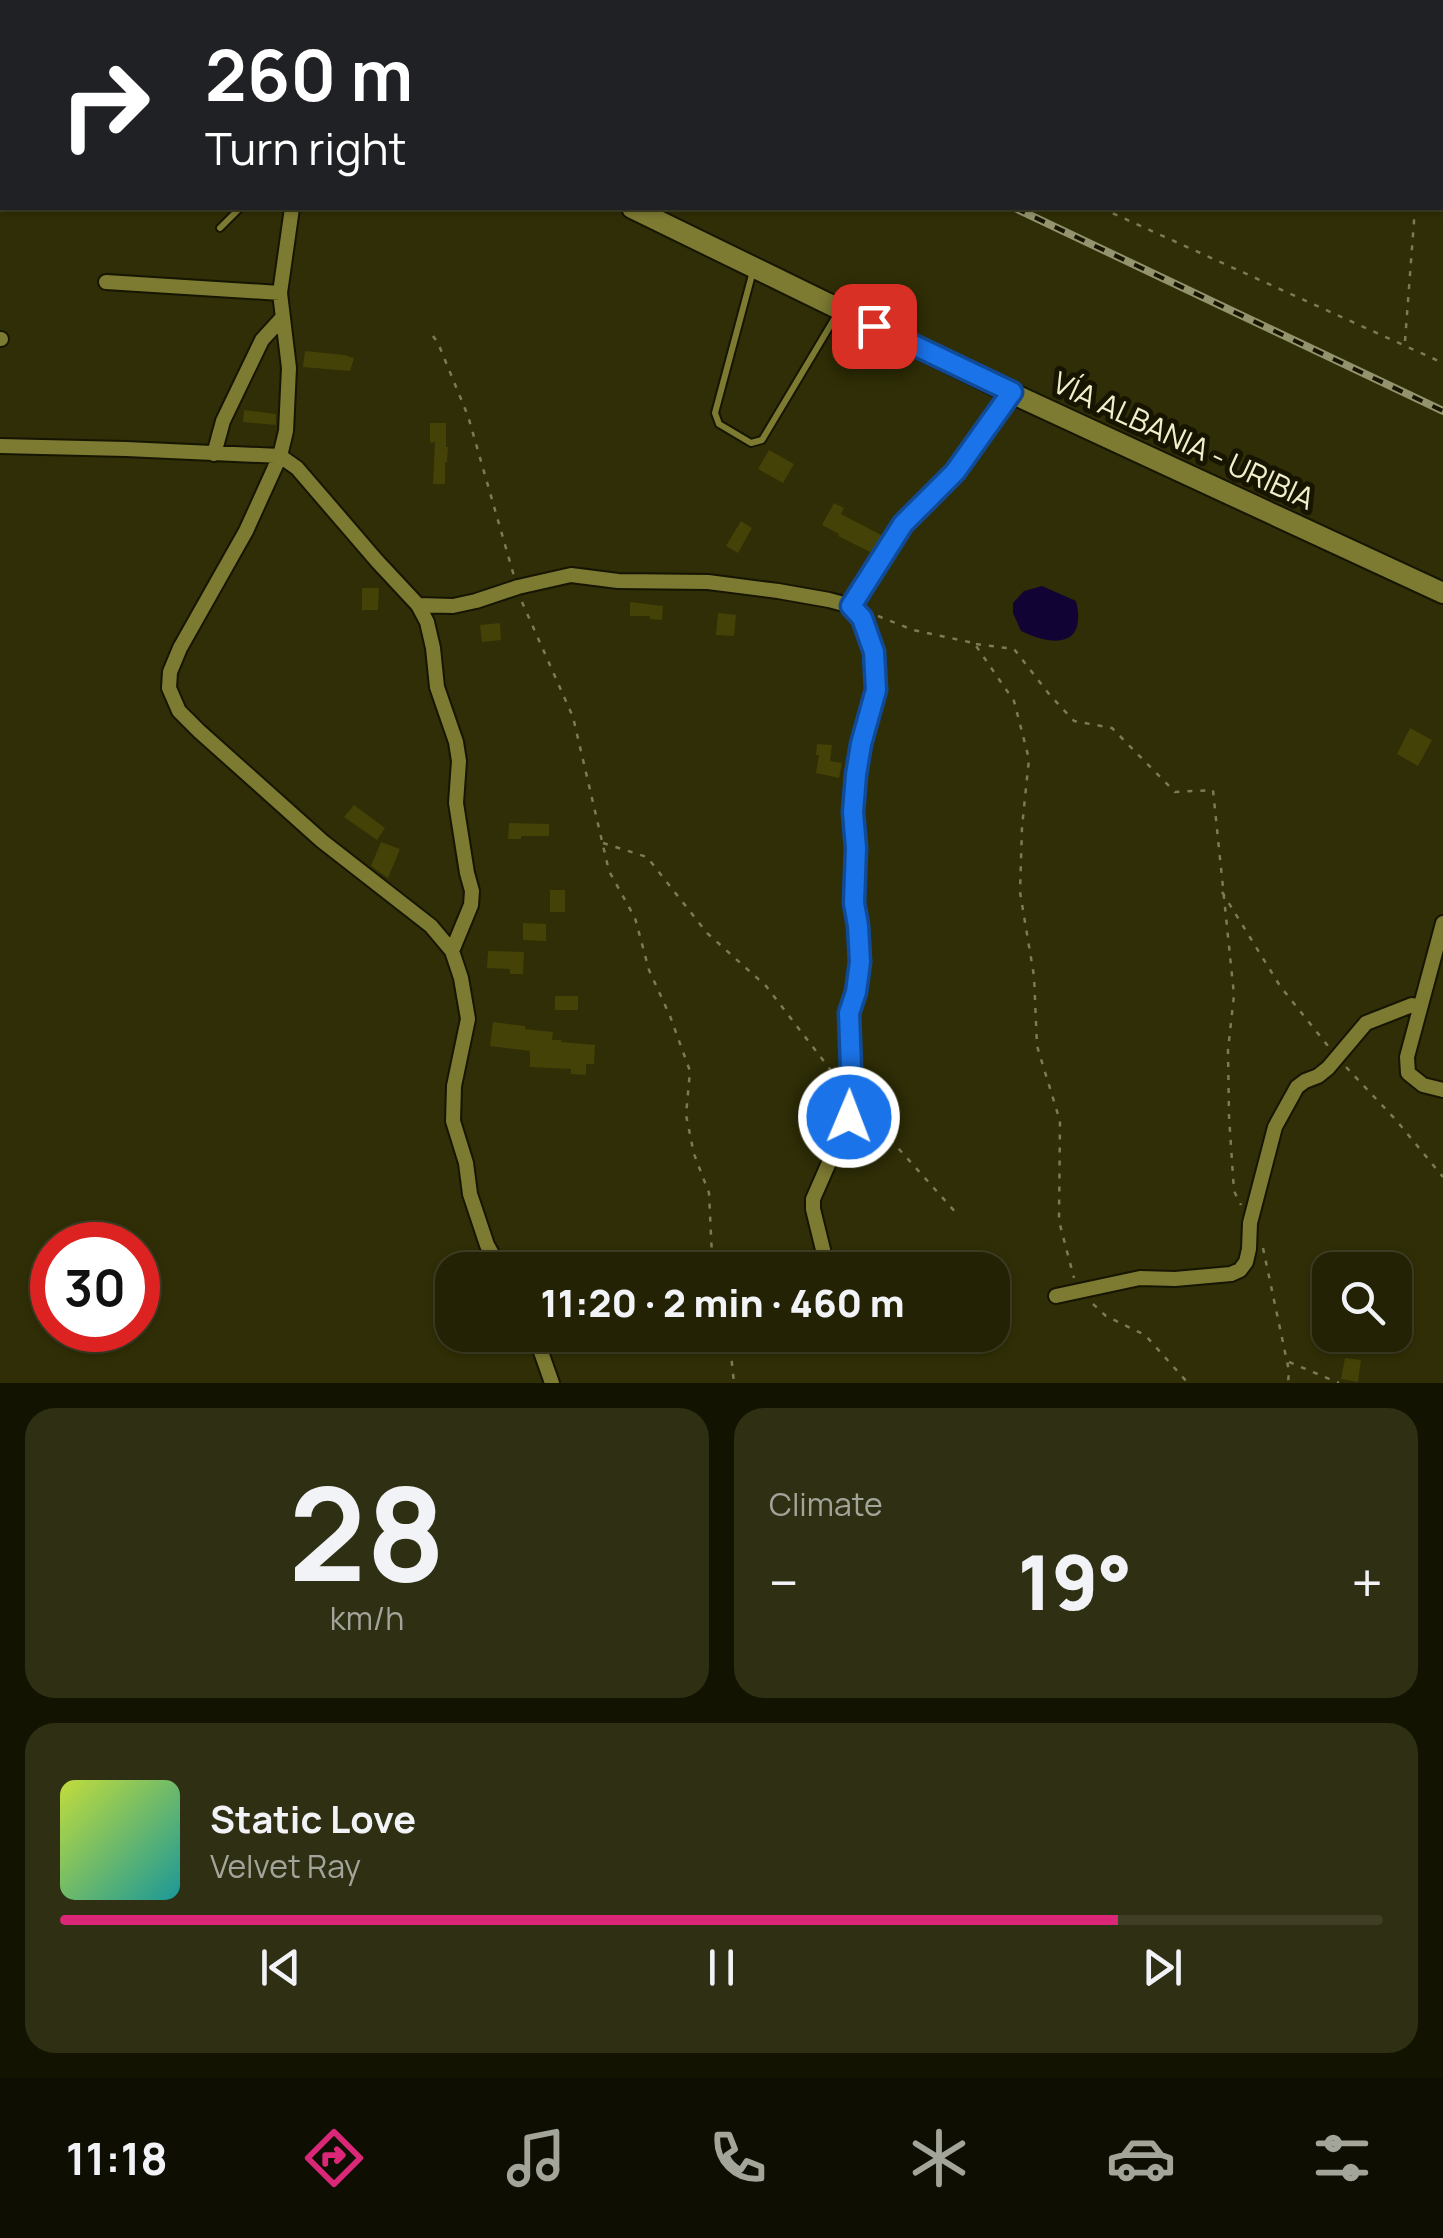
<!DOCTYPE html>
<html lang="en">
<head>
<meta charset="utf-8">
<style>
  body { margin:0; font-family:Manrope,sans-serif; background:#2f2f13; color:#f1f3f6; height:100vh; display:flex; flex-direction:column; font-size:38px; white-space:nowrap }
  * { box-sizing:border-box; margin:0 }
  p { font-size:32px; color:#a3a49a }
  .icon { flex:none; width:55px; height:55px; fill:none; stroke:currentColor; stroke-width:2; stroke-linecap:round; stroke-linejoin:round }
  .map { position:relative; height:1383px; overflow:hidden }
  .sheet { display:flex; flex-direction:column; gap:25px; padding:25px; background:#131302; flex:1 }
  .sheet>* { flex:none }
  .top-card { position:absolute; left:0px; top:0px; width:1445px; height:210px; box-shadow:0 2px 8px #0004,0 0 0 2px #403f26; background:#202124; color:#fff; overflow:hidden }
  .buttons { position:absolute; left:1312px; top:1252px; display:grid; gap:20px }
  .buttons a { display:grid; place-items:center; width:100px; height:100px; border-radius:20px; background:#232204; box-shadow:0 2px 8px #0004,0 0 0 2px #403f26; font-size:50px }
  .speed { position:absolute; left:30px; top:1222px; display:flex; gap:20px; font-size:50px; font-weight:700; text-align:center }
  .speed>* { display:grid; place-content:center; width:130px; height:130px; border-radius:50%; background:#232204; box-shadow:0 2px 8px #0004,0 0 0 2px #403f26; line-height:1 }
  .speed .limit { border:15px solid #d22; background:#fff; color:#111 }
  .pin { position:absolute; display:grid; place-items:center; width:85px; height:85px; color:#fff; margin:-42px; border-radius:20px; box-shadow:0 5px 15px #0006 }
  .me { position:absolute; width:110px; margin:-55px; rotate:1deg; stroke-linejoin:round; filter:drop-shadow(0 0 8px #0008) }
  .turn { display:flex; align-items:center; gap:35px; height:210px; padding:0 40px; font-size:45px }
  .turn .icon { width:130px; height:130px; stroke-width:2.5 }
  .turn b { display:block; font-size:70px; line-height:85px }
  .big { font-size:75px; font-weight:800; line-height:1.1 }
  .sheet .tile { flex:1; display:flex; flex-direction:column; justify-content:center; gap:15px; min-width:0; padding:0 35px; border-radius:30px; background:#2f2f13 }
  .sheet .dial { align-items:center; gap:0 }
  .dial b { font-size:130px; line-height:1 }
  .song { display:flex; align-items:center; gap:30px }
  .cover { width:120px; height:120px; border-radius:15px; background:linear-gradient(135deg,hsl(70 70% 55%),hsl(180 70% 35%)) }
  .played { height:10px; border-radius:5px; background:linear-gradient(90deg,#db2777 80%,#403f26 80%) }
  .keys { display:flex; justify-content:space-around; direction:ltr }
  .heat { display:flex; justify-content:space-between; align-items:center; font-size:55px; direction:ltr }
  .sheet .tiles { flex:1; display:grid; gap:25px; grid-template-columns:1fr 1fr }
  .tile:last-child { grid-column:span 2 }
  .trip { position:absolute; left:435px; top:1252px; width:575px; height:100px; border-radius:30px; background:#232204; box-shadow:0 2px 8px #0004,0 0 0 2px #403f26; font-weight:800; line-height:100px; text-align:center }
  .dock { display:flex; height:160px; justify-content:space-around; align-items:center; background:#0e0e02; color:#a3a49a }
  .dock .icon { width:70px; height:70px }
  .dock .on { color:#db2777 }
  .dock b { font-size:45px; color:#f1f3f6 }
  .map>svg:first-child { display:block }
  .water { fill:#110434 }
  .building { fill:#444206 }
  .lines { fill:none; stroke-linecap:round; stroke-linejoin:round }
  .lane-casing { stroke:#161502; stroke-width:10 }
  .street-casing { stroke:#161502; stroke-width:18 }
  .secondary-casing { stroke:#161502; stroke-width:24 }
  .path { stroke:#7b7b54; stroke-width:2.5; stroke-dasharray:5 8; stroke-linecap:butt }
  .lane { stroke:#7d7a32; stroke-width:6 }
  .street { stroke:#7d7a32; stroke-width:14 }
  .secondary { stroke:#7d7a32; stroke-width:20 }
  .rail-casing { stroke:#93936d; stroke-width:8 }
  .rail { stroke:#171500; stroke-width:4; stroke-dasharray:11; stroke-linecap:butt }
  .route-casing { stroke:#114b97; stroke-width:25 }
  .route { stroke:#1a73e8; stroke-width:18 }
  .labels { text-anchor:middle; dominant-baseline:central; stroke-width:10; stroke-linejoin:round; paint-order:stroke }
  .street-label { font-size:30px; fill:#f0f0cc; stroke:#171500 }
</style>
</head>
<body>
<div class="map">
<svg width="1443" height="1383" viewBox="0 0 1443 1383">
  <rect width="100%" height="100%" fill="#2f2e06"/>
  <path class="water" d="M1042 586 1076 601C1087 647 1054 647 1021 631L1013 613V603L1024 591Z"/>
  <path class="building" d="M305 351 344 355 354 358 350 371 303 367Z
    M244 410 276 414V425L243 422Z
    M430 423H446V447H448L447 462H445V484H433L435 442 430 443Z
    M769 450 794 464 783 483 758 469Z
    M834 503 844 508 841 514 883 536 872 553 838 536 839 534 822 525Z
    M741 521 752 528 738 553 726 546Z
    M362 588H379L378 610H362Z
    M630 602 663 606 662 620 650 619V616H630Z
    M718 613 736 615 734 636 716 635Z
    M500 623 501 640 482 642 480 625Z
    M1410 728 1432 740 1418 766 1397 754Z
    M817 744 832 745 830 761 842 763 839 778 816 773 819 755H816Z
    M354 805 385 828 377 840 344 817Z
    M509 823 549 824V836H521V839H508Z
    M381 842 400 849 388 878 371 866Z
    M550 890H565V912H550Z
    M523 923 546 924V941L523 940Z
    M488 951 524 952 523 974H510V969L487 968Z
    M555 996H578V1010H555Z
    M493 1022 525 1026V1029L553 1032 552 1040H561V1042L595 1045 594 1064H586V1075L571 1074V1069L530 1067V1051L490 1046Z
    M1345 1358 1361 1360 1358 1382 1341 1379Z"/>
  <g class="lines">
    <g class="lane-casing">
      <path id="lane" d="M220 228 240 208
        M753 271 715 413 719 424 751 443 762 440 839 311"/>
    </g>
    <g class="street-casing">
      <path id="street" d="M1063 0 1067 2
        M1282 2V0
        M1442 64 1443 62
        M1442 174 1443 175
        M292 208 280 293 289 368 286 431 280 456 246 531 180 648 170 672 169 688 179 711 199 731 322 841 431 926 452 951 461 978 468 1019 454 1086 453 1121 466 1163 470 1194 487 1245 501 1270
        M106 282 280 293
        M0 339H1
        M0 446 126 449 280 456 297 468 377 561 418 605 427 622 433 648 437 687 456 742 459 761 456 803 467 873 472 891 471 905 452 951
        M214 454 223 421 262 340 282 318
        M418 605 453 606 476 601 518 587 571 575 618 581 708 582 778 591 829 600 851 606 862 618 874 652 876 691 861 744 855 775 853 811 856 849 854 903 858 926 860 962 856 992 849 1013 851 1096 849 1117 813 1199V1209L828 1270
        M851 606 903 524 955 472 1011 393
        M1443 923 1407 1057 1408 1073 1423 1085 1443 1090
        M1056 1296 1140 1278 1175 1279 1231 1274 1240 1270 1246 1262 1249 1249 1250 1223 1275 1127 1297 1087 1305 1081 1318 1076 1328 1068 1366 1023 1412 1005 1420 1007
        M535 1335 552 1383
        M902 1335 919 1336"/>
    </g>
    <g class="secondary-casing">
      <path id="secondary" d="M196 0 202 2
        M632 208 1011 393 1443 593"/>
    </g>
    <path class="path" d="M652 0 658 2
      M860 0 861 2
      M722 2V0
      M1038 2 1039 0
      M1101 208 1443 363
      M433 336 438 343 468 416 514 576
      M1405 341 1415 208
      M522 602 573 717 609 871 635 918 649 970 670 1016 690 1071 686 1115 694 1154 709 1193 712 1256 716 1270
      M878 616 913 630 974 643 1014 701 1029 759 1022 827 1020 892 1034 976 1037 1046 1060 1121 1059 1221 1074 1278
      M976 644 1014 649 1049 694 1074 721 1112 728 1175 792 1213 790 1234 995 1228 1050 1229 1116 1234 1191 1241 1205
      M603 843 647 857 707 933 766 986 836 1077
      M1222 892 1280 986 1328 1046
      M1346 1067 1396 1120 1443 1177
      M864 1110 958 1215
      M1263 1248 1289 1371 1288 1383
      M1093 1304 1106 1316 1145 1335 1188 1383
      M729 1335 734 1383
      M1289 1362 1339 1383"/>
    <use href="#lane" class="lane"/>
    <use href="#street" class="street"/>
    <use href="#secondary" class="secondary"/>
    <g class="rail-casing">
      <path id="rail" d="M579 0 585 2
        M1015 208 1443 411"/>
    </g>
    <use href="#rail" class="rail"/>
  </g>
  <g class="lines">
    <g class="route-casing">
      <path id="route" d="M849 1117 852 1096 849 1013 856 992 860 962 858 926 854 903 856 848 853 812 856 775 861 744 876 690 874 652 862 618 851 606 903 524 955 472 1012 392 874 326"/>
    </g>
    <use href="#route" class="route"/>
  </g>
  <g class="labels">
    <g class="street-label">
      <text transform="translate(1184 440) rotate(25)">VÍA ALBANIA - URIBIA</text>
    </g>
  </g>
</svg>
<div class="buttons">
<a><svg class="icon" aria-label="search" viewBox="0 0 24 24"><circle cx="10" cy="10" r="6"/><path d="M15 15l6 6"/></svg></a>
</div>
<div class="speed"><div class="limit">30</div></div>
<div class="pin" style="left:874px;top:326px;background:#d93025"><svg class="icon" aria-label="arrive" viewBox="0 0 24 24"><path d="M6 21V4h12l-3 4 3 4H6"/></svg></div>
<svg class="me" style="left:849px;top:1117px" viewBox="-20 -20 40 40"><circle r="17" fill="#1a73e8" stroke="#fff" stroke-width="3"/><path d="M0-11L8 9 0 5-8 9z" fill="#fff"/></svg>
<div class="trip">11:20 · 2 min · 460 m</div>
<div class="top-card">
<div class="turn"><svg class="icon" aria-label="right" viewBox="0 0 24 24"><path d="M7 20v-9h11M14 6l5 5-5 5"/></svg><div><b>260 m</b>Turn right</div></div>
</div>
</div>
<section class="sheet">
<div class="tiles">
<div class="tile dial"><b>28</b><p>km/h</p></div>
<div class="tile"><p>Climate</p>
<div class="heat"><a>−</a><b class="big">19°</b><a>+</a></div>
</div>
<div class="tile">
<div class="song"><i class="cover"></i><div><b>Static Love</b><p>Velvet Ray</p></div></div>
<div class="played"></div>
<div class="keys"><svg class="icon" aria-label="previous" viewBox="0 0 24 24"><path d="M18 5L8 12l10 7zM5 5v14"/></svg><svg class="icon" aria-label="pause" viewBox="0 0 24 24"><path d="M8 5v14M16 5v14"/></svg><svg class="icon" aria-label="next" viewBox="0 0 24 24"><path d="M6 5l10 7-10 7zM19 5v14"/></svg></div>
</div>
</div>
</section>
<nav class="dock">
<b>11:18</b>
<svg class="icon on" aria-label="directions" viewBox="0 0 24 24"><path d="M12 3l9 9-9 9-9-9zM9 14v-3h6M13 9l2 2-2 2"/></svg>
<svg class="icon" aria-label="music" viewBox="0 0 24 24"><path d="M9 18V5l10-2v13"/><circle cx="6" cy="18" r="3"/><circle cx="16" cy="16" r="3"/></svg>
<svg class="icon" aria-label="phone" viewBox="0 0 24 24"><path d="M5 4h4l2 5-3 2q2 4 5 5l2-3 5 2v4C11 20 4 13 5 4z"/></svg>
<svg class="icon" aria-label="climate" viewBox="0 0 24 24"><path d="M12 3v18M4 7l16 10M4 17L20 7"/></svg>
<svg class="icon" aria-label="car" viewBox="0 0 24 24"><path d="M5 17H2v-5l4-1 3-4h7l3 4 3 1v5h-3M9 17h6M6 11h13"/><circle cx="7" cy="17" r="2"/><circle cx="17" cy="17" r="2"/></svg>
<svg class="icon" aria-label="filters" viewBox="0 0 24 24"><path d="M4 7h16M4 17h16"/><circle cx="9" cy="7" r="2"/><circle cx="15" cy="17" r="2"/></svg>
</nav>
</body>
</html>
